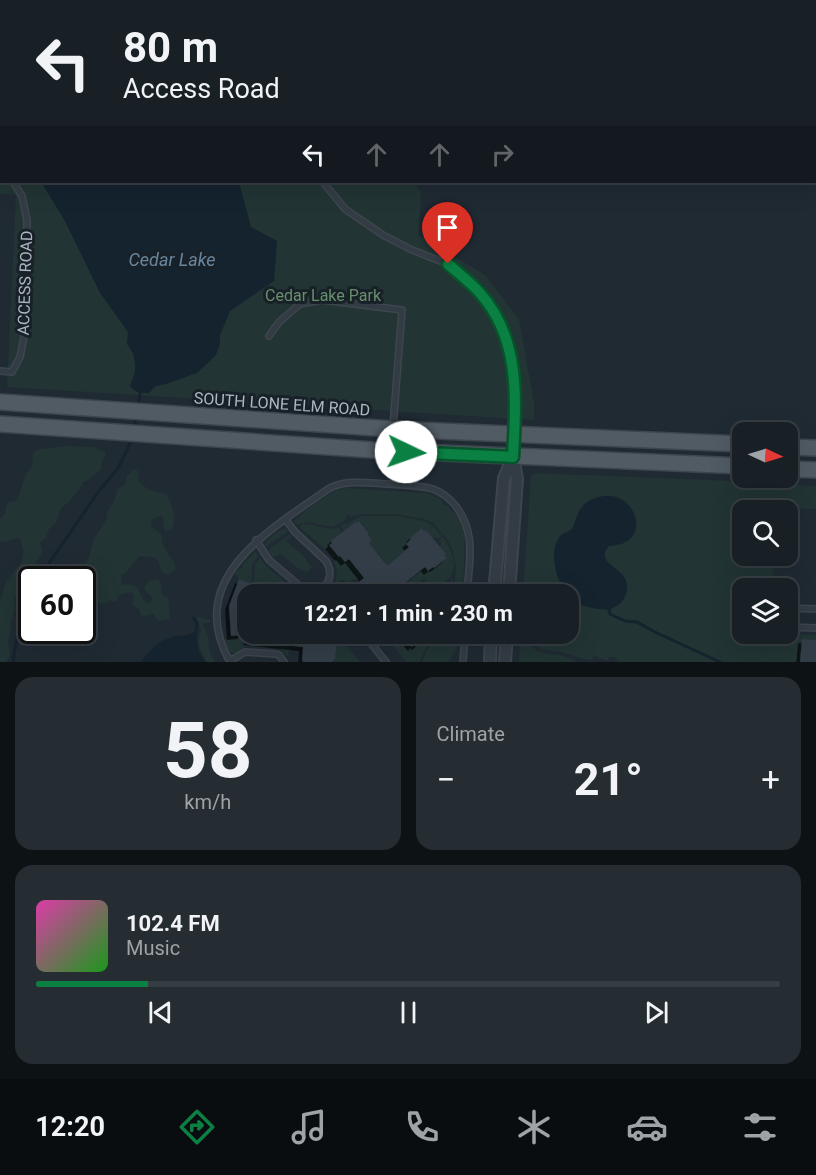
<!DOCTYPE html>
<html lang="en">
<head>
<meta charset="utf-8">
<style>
  body { margin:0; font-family:Roboto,sans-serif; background:#252d32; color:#f1f3f6; height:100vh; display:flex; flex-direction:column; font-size:22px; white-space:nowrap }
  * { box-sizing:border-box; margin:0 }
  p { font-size:20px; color:#9fa3a7 }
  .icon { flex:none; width:33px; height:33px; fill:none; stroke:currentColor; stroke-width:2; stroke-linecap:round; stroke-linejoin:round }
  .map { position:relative; height:662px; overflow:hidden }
  .sheet { display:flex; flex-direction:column; gap:15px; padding:15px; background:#0d1215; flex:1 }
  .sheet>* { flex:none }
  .banner { position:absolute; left:0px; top:0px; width:816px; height:183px; box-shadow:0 6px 24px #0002,0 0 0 2px #363e43; background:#182026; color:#f1f3f6; overflow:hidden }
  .needle { width:39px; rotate:94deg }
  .buttons { position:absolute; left:732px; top:422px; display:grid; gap:12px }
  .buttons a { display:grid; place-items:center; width:66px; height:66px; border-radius:12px; background:#182026; box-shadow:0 6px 24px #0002,0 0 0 2px #363e43; font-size:30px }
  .speed { position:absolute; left:18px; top:566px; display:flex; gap:12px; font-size:30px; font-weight:700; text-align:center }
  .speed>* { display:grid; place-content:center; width:78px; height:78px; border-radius:50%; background:#182026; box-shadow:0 6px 24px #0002,0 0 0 2px #363e43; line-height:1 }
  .speed .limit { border:3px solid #111; border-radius:9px; background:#fff; color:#111 }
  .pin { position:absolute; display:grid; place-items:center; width:51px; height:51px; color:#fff; margin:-62px -26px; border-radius:50% 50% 50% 0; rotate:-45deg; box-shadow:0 0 6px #0007 }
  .pin .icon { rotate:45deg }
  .me { position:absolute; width:66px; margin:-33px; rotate:93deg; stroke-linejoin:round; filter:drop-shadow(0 0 4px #0008) }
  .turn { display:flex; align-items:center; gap:21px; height:126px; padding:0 24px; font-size:27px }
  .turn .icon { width:78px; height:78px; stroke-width:2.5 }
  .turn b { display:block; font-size:42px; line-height:51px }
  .lanes { display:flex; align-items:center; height:57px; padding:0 24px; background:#0003; justify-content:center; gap:30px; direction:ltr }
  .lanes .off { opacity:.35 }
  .big { font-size:45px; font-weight:700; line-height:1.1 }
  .sheet .widget { flex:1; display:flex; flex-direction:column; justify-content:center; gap:9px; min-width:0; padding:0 21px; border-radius:18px; background:#252d32 }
  .sheet .dial { align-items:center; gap:0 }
  .dial b { font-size:78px; line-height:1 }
  .song { display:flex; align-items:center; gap:18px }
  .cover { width:72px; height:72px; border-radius:9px; background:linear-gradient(135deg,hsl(320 70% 55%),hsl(120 70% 35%)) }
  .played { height:6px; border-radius:3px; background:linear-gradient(90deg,#0b8043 15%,#363e43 15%) }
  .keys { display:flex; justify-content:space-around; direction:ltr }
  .heat { display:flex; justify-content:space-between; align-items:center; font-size:33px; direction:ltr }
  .sheet .tiles { flex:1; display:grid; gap:15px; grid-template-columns:1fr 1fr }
  .widget:last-child { grid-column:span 2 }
  .trip { position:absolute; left:237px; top:584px; width:342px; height:60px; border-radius:18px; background:#182026; box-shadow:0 6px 24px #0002,0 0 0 2px #363e43; font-weight:700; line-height:60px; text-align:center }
  .dock { display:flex; height:96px; justify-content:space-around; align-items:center; background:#0a0d0f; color:#9fa3a7 }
  .dock .icon { width:42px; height:42px }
  .dock .current { color:#0b8043 }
  .dock b { font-size:27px; color:#f1f3f6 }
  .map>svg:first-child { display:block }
  .green { fill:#223434 }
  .water { fill:#15232f }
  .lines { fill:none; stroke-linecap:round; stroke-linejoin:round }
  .stream { stroke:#15232f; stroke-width:3 }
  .building { fill:#303c47; filter:url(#shadow) }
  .service-casing { stroke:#3d454d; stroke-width:8 }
  .minor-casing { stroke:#3d454d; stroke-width:14 }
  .primary-casing { stroke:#3d454d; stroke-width:18 }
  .service { stroke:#333c44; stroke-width:5 }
  .minor { stroke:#333c44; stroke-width:10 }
  .primary { stroke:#515b64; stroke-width:15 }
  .route-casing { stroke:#07532c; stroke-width:15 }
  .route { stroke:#0b8043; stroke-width:10 }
  .labels { text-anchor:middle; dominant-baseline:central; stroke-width:6; stroke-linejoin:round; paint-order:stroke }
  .street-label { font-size:16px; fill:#adb7c1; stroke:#192128 }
  .park-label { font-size:16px; fill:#678f6c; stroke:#192128 }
  .water-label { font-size:18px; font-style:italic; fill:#69869e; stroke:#192128 }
</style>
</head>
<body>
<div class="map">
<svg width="816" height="662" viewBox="0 0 816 662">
  <defs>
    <filter id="shadow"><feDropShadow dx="-4" dy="4" stdDeviation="0" flood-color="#0009"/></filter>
  </defs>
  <rect width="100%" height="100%" fill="#202a33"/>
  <path class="green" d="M0 0H286L288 1 2 2V182H413L421 192 419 235 485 275 519 319 534 402V420L7 387 16 195 0 194Z
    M67 446 94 447 105 452V457L102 460 101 469 87 481H84L81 487 69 502 61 508 56 522 49 529 46 538 42 540 40 544 43 552 33 568 30 576 20 588 14 598 15 607 12 620 10 622 11 631 8 641 10 653 9 658 6 662H0V601L6 582 21 563 24 551 22 547 20 538C13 538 8 542 0 542V519L4 515 8 502H12L16 500 19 495 26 474 32 467 33 453 40 449Z
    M134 469 138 471 139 482 149 490 166 494C172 504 177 518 172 529L168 531 164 530 163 517 160 516C154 517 151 520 151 526L161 534 163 545 170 557 174 562 176 569C159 584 161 561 156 558 152 556 145 557 140 556 132 563 130 571 121 576V582L124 585C141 582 137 593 146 603H149L152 601V597L145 591 144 588C146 582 151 579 158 580L161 583 162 595 168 598C169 601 170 616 170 619L158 621 153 614 146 616 141 615 139 609 132 604 134 595 131 592 119 595 116 602 110 600C107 604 104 604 99 603L97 598 92 595 83 600 82 579H79L90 554 93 541 107 518V513L115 499 117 490 126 483 127 476Z
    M534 473 710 480 816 486V509L787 508V510H742V555H774L772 588H742V633H784L816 635V640H802L800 662H618L615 657H610L608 660H605L604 659 599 658 595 655 593 656 592 660C582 659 574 656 564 653 548 648 535 655 531 633H568V594L577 602 624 576C614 568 597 559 609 546L618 545 624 543 585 503 580 509 572 529 568 531 554 550C555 566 556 582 568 594H548L542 588 535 585 531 588 530 594H523L531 475Z
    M345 488 426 493C432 495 439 497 443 502L442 503 444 505H447L460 520 465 534 463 594H454L456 567 452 548 447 539 433 523 424 519 395 514H362L351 517 349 515 346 516 347 519 333 527C320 526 310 519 297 525L294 521C307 509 329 491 345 488Z
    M363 516H395L424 521 433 526 442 536 438 539 436 537 432 538 426 530 424 531 422 528 406 544 409 547 401 555 400 554 388 565 387 563 384 565 385 562 376 551 371 549 372 547 369 543 372 539 368 534 369 532 360 521 357 523 355 522 344 530 340 526 344 523 346 524C353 522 356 517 363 516Z
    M303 524C316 523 326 532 338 527L342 532 329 546 339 557 340 556 349 559 352 563 354 562 365 579 362 581 359 578 351 581 348 586 346 581 341 580 339 582 337 587 332 588C349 561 317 543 300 528L299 527Z
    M285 528 288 531 286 533 265 547 264 545C267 538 278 531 285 528Z
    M290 534 291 538 286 541 307 559 306 561 312 567 306 573 303 570 301 571 281 554 273 557 268 550Z
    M443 537C458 559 461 580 431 588L424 579 417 585 407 586 405 583 416 574 419 570 420 571 425 567 428 571 433 567 435 568 446 559 444 555 446 554 440 547 441 543 439 541Z
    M255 552 258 556 252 565V579L249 591H247L250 583C244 581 236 580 235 573L238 570 243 567 242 566 243 564Z
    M260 558 265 565 299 594H250L254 581 255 564Z
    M453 578 451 594H441L433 589 447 584Z
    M199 617 210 620V622L204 623 202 624 208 636 210 653 215 662H207C201 650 197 647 200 633L202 632 197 619Z
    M247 625 248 633H249V641L257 642V640L299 644 301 647 297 649C290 646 288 651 288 657L282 650 278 648 248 645 244 642Z
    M383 633H403L402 635 412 647 414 644 416 646 423 640H426L429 639 431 642 425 649 420 662H406Z
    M445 633H460C459 645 455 653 448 662H422L428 648Z
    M521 633H527C531 654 542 653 560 655 566 656 572 660 578 662H519Z
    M230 636H232V637H243L242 643 244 647 236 653H232L230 652 225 640Z
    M341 639 360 662H333V659L335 658 336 651 332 645Z"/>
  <path class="water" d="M0 0H139L141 1 2 2 1 105 0 102Z
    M41 182H239L251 227 277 241 274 281 230 311 220 335V343L216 355 197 373C183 377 171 384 156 386L149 393C143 393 134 393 130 386L135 372V363L133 353 127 344 128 332 100 293 65 221Z
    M605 496C610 496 615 496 619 498 633 504 643 525 631 538 625 544 617 545 609 546 591 567 635 566 626 594 623 603 617 606 609 610 599 609 586 608 577 603 559 592 546 555 560 536 563 532 568 533 572 529 575 526 575 520 577 516 582 503 592 497 605 496Z
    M195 631 197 633C197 649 197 648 205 662H141C150 649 160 639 176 636 184 635 189 636 195 631Z"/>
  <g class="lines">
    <path class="stream" d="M138 406 140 393
      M134 430 136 415
      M38 579 99 491 119 467 132 439
      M609 610 610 614 625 621 637 622 657 633 720 662
      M193 618 197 623 196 632
      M13 662 22 604 32 589"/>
  </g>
  <path class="building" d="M359 521 369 533 368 534 372 540 369 543 386 564 388 565 409 547 406 544 411 539 410 538 422 528 424 531 426 530 446 554 444 555 447 558 434 568 433 567 428 571 425 567 404 584 410 594H343L364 578 349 559 345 562 340 556 339 557 329 545 332 543 331 541 355 522 357 523Z
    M239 579 250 583 241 608 242 635 231 636 229 606Z
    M249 633H347L337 644 335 659H333V662H304L302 661 303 647 248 641Z
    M400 633H431L416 646 414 644 412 647Z
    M802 639 816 640V662H800Z"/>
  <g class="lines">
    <g class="service-casing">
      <path id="service" d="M192 0 194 2
        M223 0 224 2
        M0 167 2 168
        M323 182 345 209 383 235 412 250 448 264 479 293 490 306 499 322 507 340 512 361 516 388 514 433
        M269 336 279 322 300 304 322 300 402 310 393 427
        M0 371 12 372 20 357 24 337 27 220 22 196 13 182
        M256 540 269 560 301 587C320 599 338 580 326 561L295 532 285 519
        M788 608 816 609
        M788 627 816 628
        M369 641 386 662
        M230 661 245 652 275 654 279 655 284 662
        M230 662C183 578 270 530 328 489 346 479 367 483 387 484 402 485 418 485 433 489 441 492 449 498 455 505 477 533 469 561 467 594
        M463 662 465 633"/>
    </g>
    <g class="minor-casing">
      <path id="minor" d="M494 594 504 478 513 457
        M509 594 517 479 513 457 514 434
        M490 662 491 633
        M505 662 507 633"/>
    </g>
    <g class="primary-casing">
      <path id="primary" d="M0 402 392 429 742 444
        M0 424 373 450 742 466
        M788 447 816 448
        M788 469 816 470"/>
    </g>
    <use href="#service" class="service"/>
    <use href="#minor" class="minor"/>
    <use href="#primary" class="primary"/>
  </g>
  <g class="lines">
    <g class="route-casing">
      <path id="route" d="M406 452 513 457C516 399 521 338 479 292 470 282 458 273 448 264"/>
    </g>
    <use href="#route" class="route"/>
  </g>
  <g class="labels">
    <g class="street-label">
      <text transform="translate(25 283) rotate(-88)">ACCESS ROAD</text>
      <text transform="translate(282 404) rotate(4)">SOUTH LONE ELM ROAD</text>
    </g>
    <g class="park-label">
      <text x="323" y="295">Cedar Lake Park</text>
    </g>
    <g class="water-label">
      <text x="172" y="259">Cedar Lake</text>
    </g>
  </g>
</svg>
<div class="buttons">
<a><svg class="needle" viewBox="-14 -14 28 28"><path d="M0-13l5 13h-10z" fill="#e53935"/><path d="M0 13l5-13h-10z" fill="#9fa3a7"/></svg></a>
<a><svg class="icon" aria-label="search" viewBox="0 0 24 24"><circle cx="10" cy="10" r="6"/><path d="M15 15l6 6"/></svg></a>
<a><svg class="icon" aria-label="layers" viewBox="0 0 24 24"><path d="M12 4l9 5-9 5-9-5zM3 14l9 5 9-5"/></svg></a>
</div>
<div class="speed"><div class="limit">60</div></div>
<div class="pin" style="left:448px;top:264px;background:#d93025"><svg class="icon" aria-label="arrive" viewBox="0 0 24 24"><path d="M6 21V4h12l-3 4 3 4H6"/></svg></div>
<svg class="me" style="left:406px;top:452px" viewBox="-20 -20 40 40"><circle r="19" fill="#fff"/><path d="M0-13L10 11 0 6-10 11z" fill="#0b8043"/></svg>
<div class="trip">12:21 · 1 min · 230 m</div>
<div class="banner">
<div class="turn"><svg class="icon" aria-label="left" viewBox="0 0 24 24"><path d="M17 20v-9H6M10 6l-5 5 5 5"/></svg><div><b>80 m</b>Access Road</div></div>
<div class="lanes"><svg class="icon" aria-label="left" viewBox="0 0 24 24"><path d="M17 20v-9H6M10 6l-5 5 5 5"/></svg><svg class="icon off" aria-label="ahead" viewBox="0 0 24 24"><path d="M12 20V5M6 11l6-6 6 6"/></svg><svg class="icon off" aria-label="ahead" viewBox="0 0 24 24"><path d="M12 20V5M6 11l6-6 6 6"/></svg><svg class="icon off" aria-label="right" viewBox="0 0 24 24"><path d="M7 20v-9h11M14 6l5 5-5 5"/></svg></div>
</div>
</div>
<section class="sheet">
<div class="tiles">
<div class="widget dial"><b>58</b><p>km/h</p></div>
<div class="widget"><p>Climate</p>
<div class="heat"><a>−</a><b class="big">21°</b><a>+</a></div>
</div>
<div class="widget">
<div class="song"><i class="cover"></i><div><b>102.4 FM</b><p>Music</p></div></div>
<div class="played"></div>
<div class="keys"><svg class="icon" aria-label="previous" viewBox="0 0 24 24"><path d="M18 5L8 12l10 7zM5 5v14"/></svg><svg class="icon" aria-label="pause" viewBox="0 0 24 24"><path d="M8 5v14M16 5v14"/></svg><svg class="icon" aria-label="next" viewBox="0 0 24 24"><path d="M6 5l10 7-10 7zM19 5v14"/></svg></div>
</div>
</div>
</section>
<nav class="dock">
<b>12:20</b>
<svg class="icon current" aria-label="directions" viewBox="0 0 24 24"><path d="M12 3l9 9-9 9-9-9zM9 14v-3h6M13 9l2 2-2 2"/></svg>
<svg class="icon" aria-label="music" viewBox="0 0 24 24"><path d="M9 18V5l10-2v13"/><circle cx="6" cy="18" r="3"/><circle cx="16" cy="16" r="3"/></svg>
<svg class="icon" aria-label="phone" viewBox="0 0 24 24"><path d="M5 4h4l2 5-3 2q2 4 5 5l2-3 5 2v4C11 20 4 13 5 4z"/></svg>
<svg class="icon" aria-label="climate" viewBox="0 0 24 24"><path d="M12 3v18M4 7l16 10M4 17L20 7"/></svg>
<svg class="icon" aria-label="car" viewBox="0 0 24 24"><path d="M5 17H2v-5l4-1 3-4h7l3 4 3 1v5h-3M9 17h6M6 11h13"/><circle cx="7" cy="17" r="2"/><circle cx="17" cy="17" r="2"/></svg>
<svg class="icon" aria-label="filters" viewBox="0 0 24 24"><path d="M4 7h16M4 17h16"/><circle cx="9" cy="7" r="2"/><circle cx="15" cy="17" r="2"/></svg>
</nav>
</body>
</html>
